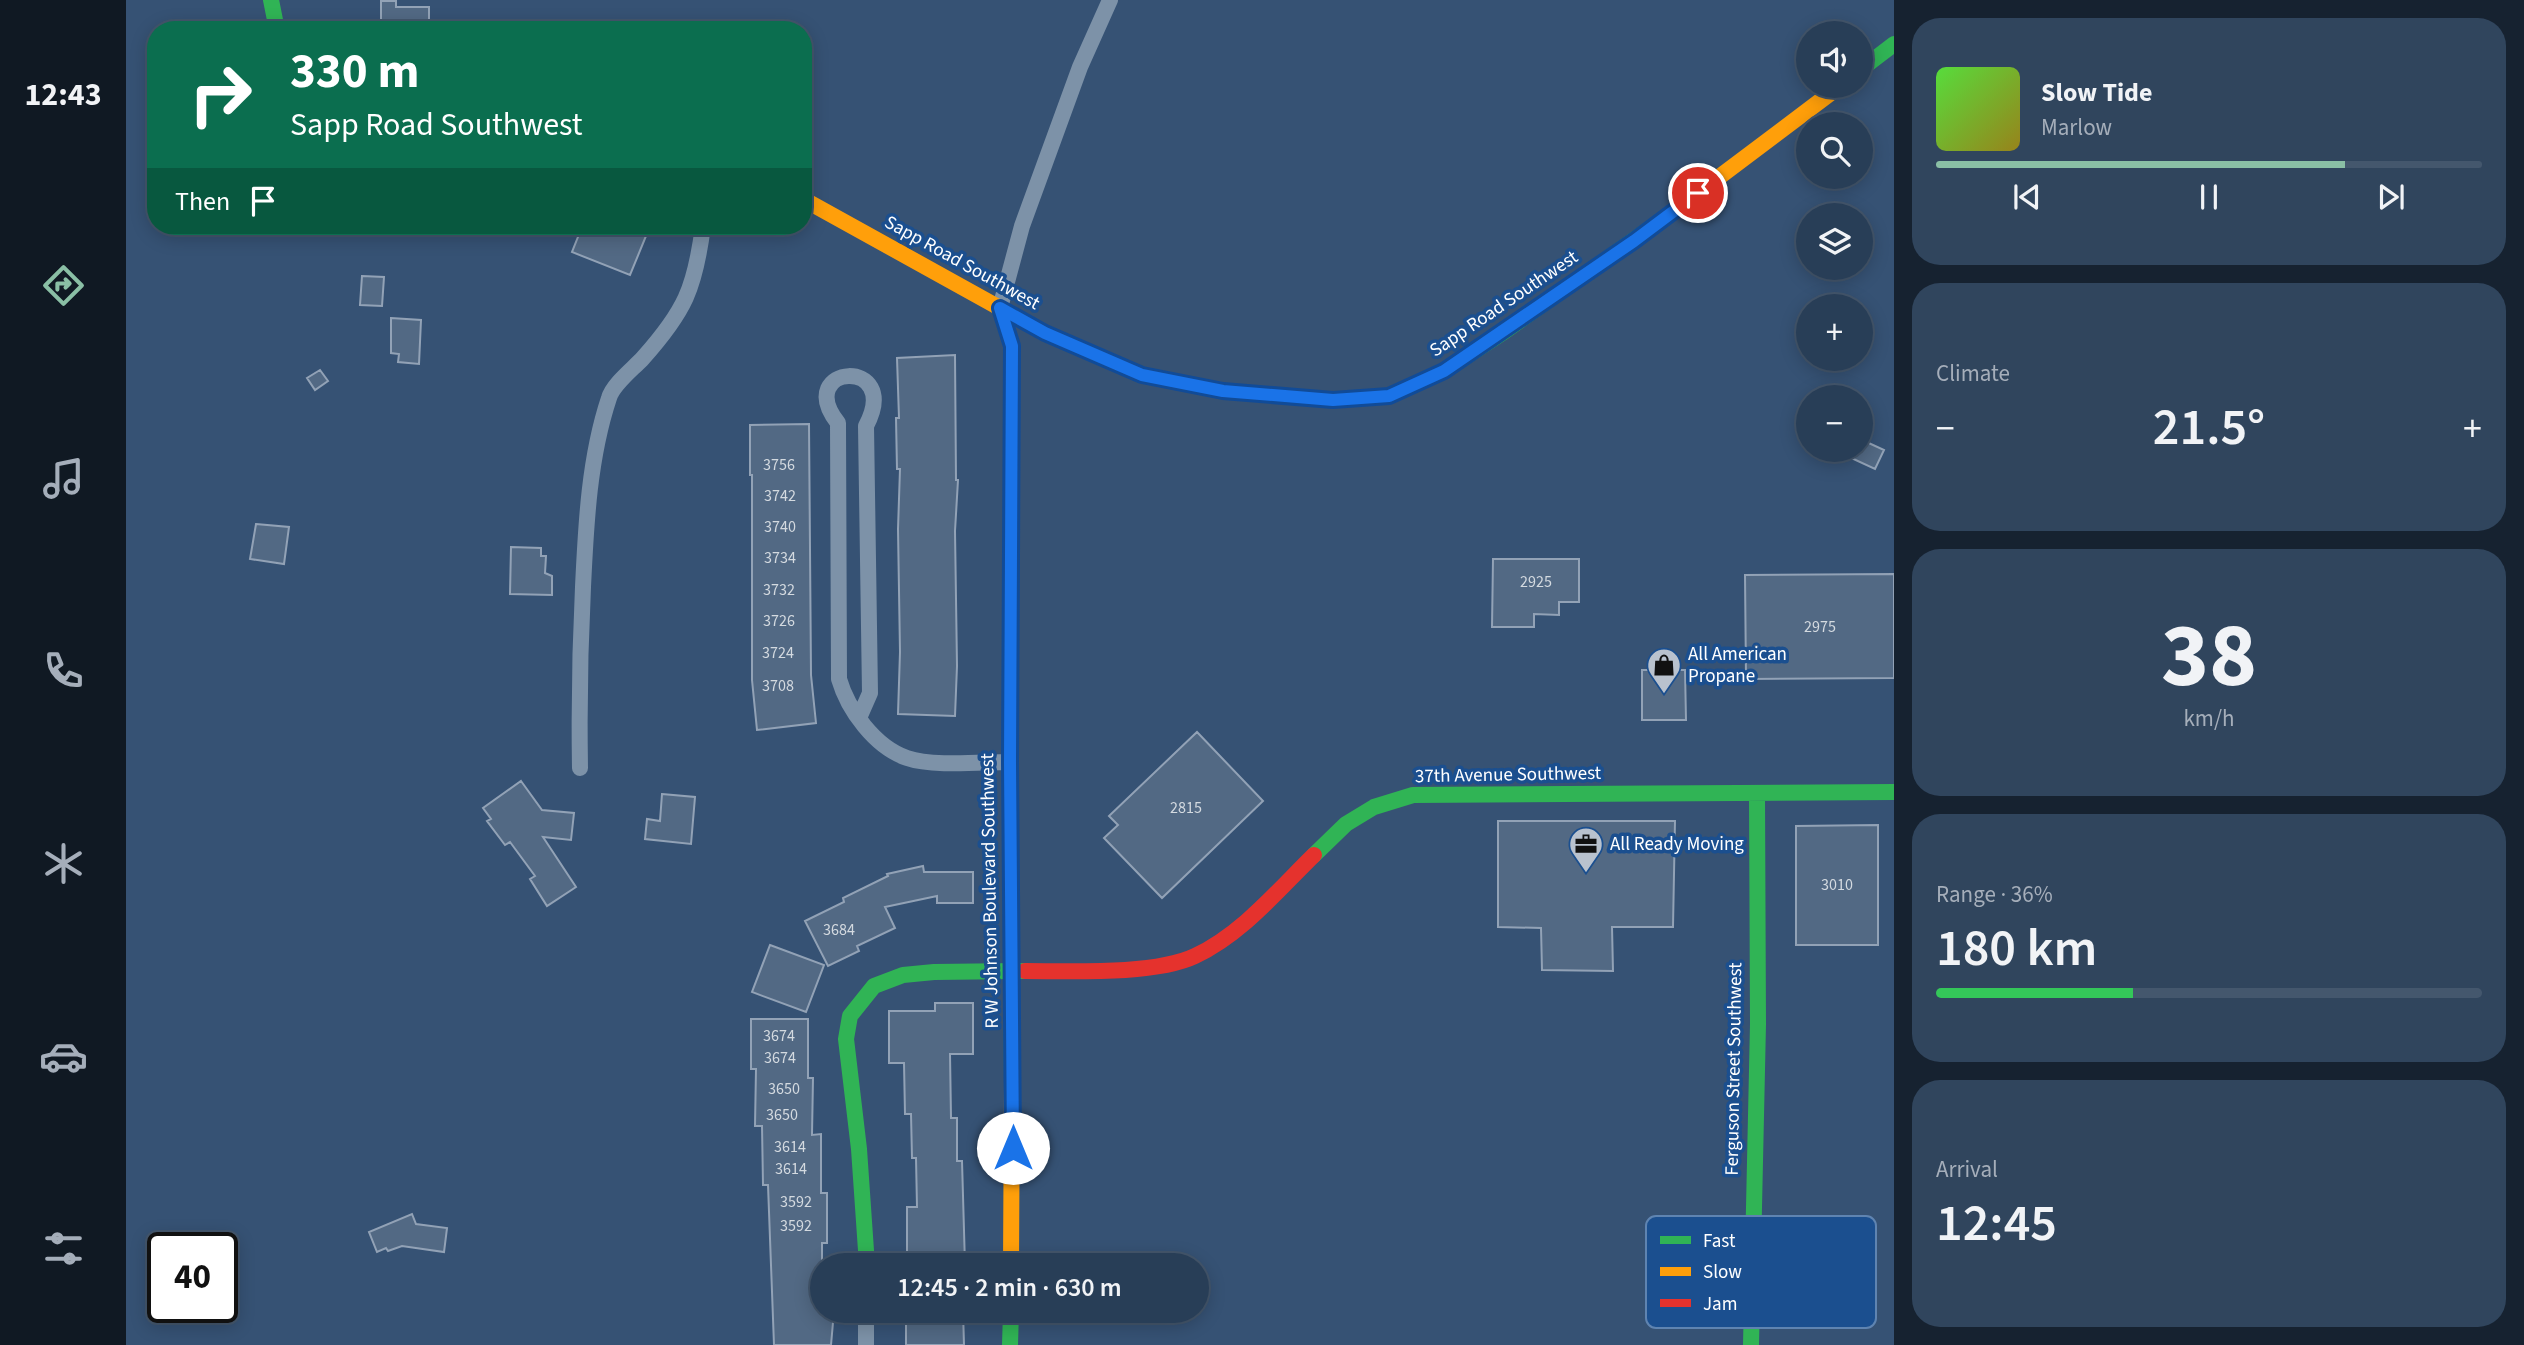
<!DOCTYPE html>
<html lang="en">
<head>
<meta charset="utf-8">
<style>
  body { margin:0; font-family:"Source Sans 3",sans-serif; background:#30455d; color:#f1f3f6; height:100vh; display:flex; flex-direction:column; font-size:26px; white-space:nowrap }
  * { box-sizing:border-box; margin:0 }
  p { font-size:23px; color:#a5aeba }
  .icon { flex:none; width:38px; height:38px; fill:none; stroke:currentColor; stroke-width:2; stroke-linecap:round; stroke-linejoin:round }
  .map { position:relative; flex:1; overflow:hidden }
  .sheet { display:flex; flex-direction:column; gap:18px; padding:18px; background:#162230; width:630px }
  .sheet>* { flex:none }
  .hud { position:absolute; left:21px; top:21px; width:665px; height:214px; border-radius:28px; box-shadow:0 4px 18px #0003,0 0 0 2px #44576d; background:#0b6e4f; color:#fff; overflow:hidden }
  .fabs { position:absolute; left:1670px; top:21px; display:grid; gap:14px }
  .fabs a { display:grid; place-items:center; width:77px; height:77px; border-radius:50%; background:#283e57; box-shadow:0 4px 18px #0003,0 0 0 2px #44576d; font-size:35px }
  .speed { position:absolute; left:21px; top:1232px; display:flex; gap:14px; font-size:35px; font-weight:700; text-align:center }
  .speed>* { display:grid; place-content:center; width:91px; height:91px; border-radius:50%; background:#283e57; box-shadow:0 4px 18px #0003,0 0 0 2px #44576d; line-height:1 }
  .speed .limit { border:4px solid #111; border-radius:10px; background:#fff; color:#111 }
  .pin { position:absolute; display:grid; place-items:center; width:60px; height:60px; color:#fff; margin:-30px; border:4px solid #fff; border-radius:50%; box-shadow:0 2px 7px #0007 }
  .me { position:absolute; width:77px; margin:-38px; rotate:0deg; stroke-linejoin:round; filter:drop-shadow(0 0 5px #0008) }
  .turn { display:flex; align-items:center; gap:24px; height:147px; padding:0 28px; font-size:32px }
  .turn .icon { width:91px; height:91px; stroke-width:2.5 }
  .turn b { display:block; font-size:49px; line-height:60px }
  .then { display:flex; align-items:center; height:66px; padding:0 28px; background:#0003; gap:14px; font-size:26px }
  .big { font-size:52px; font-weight:600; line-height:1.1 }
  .sheet .tile { flex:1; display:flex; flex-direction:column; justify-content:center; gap:10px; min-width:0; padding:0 24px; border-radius:28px; background:#30455d }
  .sheet .dial { align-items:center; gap:0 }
  .dial b { font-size:91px; line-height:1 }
  .song { display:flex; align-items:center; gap:21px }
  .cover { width:84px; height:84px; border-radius:10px; background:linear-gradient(135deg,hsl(110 70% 55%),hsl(50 70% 35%)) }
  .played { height:7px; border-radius:4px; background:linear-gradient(90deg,#8abfa5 75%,#44576d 75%) }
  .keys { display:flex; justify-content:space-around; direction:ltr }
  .heat { display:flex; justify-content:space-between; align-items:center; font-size:38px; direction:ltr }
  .charge { height:10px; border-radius:5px; background:linear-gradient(90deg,#34c759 36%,#44576d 0) }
  .trip { position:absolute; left:684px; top:1253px; width:399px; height:70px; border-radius:35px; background:#283e57; box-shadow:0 4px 18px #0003,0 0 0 2px #44576d; font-weight:600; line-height:70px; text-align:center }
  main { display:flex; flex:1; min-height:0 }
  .dock { display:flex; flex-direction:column; width:126px; justify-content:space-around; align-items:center; background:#101923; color:#a5aeba }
  .dock .icon { width:49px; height:49px }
  .dock .active { color:#8abfa5 }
  .dock b { font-size:32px; color:#f1f3f6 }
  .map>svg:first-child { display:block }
  .building { fill:#526984; stroke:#92a2b6; stroke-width:2 }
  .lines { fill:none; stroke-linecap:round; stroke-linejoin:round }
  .street { stroke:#7d92a8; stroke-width:16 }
  .fast { stroke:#30b455; stroke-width:16 }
  .slow { stroke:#ff9f0a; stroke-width:16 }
  .jam { stroke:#e5322d; stroke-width:16 }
  .route-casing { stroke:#114b97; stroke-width:18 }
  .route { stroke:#1a73e8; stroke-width:12 }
  .labels { text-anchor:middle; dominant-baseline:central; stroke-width:7; stroke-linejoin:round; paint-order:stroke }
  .number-label { font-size:16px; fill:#d4dae0 }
  .street-label { font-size:19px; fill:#fff; stroke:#1b4f8f }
  .poi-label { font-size:19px; fill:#fff; stroke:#1b4f8f; text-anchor:start }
  .key { fill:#1b4f8f; stroke:#5f84b1; stroke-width:2 }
  .key-label { font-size:19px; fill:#fff }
</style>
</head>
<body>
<main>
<nav class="dock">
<b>12:43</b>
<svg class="icon active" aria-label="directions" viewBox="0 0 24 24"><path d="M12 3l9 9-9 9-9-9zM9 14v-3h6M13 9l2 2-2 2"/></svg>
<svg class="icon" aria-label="music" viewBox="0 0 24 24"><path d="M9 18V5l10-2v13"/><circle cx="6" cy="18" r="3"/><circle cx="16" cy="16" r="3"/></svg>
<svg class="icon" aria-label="phone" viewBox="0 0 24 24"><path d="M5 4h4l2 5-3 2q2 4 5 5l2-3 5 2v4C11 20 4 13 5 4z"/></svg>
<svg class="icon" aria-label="climate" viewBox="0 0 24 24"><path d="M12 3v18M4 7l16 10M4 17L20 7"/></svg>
<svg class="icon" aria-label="car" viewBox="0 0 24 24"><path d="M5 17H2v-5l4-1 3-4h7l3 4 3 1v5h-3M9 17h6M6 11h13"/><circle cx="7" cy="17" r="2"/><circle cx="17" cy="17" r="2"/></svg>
<svg class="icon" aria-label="filters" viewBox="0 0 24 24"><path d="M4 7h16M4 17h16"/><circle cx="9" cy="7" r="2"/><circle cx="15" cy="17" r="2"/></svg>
</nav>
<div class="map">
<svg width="1768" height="1345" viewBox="0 0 1768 1345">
  <rect width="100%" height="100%" fill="#365274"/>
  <path class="building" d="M255 1H270V7H303V30H255Z
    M466 226H496L520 236 504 275 446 252 456 227 464 230Z
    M236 276 258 277 256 306 234 305Z
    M265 318 295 320 293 364 272 362 273 354 265 353Z
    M829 355 830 480H832L829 531 831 666 829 716 772 714 774 652 772 529 774 469H771L770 418H773L771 358Z
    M194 370 202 381 189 390 181 378Z
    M683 424 685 675 690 723 631 730 626 680V475H624V425Z
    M1734 439 1758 450 1749 469 1708 450H1734Z
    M130 524 163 527 158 564 124 559Z
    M385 547 415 548V556H420L419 573 426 576V595L384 594Z
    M1367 559H1453V602H1433V615L1408 614V627H1366Z
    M1768 574V678L1620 679 1619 575Z
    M1516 670H1559L1560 720H1516Z
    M1071 732 1137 801 1036 898 978 838 992 825 983 816Z
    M395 781 416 810 448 813 445 840 417 837 450 887 421 906 404 879 409 876 384 842 379 845 361 821 365 819 357 808Z
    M536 794 569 797 565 844 519 839 521 819 534 821Z
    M1372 821H1549L1547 927H1486L1487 971 1416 970 1415 928 1372 927Z
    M1752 825V945H1670V826Z
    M797 866 798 872H847V903H811V896L759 907 769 928 731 946 733 951 702 966 679 921 718 902 717 898 762 876 761 874Z
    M644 945 698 965 680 1012 626 992Z
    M809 1003H847V1054H824L825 1118H831V1161H836L839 1265H782L781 1256V1207H791L790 1158H786L785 1114H779L778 1063H763V1011H809Z
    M625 1019H682V1078H687L686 1135 695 1134V1193H701V1243H696V1311H708L705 1345H648L642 1185H637L636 1126H629L630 1069H625Z
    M286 1214 290 1224 321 1228 318 1252 276 1246 262 1251 260 1248 251 1252 243 1232Z
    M783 1311H837L838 1345H780V1323H783Z"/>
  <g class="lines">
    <path class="street" d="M874 308 896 226 954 67 984 0
      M733 718 744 693 740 426C777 356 666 364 712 423L713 679C722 710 749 747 781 758 806 767 857 762 884 762
      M454 768C453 707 454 647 457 587 460 524 463 458 483 398 487 384 507 369 517 358 559 311 569 288 577 226
      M740 1345V1311"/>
    <path class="fast" d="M145 0 151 30
      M1734 70 1768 44
      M874 308 886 346 884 762 886 1080
      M1038 379 1096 391 1207 400 1263 396 1318 371 1379 331 1536 220
      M1188 855 1220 824 1248 807 1287 795 1768 792
      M741 1265 733 1149 720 1039 724 1016 748 986 777 975 808 972 899 971
      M884 1345 885 1311
      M1625 1345 1632 1024 1631 794"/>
    <path class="slow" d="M677 199 919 333 1016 375 1038 379
      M1536 220 1714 86
      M885 1265 886 1080"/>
    <path class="jam" d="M899 971C945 971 1029 975 1069 956 1116 934 1152 890 1188 855"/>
  </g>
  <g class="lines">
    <g class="route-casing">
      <path id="route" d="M887 1148 884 762 886 346 874 308 919 333 1016 375 1097 391 1207 400 1263 396 1318 371 1508 241 1572 193"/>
    </g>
    <use href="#route" class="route"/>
  </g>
  <defs>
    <g id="shop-pin" transform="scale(1.75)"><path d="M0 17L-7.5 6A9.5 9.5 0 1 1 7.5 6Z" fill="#b9c2ce" stroke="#1b4f8f"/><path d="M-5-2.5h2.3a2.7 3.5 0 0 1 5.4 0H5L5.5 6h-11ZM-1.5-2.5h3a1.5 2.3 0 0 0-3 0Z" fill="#111"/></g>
    <g id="office-pin" transform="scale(1.75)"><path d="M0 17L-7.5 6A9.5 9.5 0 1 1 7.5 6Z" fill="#b9c2ce" stroke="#1b4f8f"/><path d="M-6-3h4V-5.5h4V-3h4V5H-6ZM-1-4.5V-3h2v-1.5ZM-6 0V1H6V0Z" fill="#111"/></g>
  </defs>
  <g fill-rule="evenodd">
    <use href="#shop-pin" x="1538" y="665"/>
    <use href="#office-pin" x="1460" y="844"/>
  </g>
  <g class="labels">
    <g class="number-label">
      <text x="653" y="465">3756</text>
      <text x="654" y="496">3742</text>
      <text x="654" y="527">3740</text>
      <text x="654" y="558">3734</text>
      <text x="1410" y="582">2925</text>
      <text x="653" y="590">3732</text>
      <text x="653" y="621">3726</text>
      <text x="1694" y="627">2975</text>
      <text x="652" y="653">3724</text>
      <text x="652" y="686">3708</text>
      <text x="1060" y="808">2815</text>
      <text x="1711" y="885">3010</text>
      <text x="713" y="930">3684</text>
      <text x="653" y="1036">3674</text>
      <text x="654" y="1058">3674</text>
      <text x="658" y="1089">3650</text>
      <text x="656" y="1115">3650</text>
      <text x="664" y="1147">3614</text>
      <text x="665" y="1169">3614</text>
      <text x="670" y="1202">3592</text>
      <text x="670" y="1226">3592</text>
    </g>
    <g class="street-label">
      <text transform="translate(836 263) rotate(29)">Sapp Road Southwest</text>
      <text transform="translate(1378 304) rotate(-34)">Sapp Road Southwest</text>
      <text transform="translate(1382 775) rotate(-1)">37th Avenue Southwest</text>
      <text transform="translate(864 891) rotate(-91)">R W Johnson Boulevard Southwest</text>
      <text transform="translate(1608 1069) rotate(-89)">Ferguson Street Southwest</text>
    </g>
    <g class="poi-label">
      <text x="1562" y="654">All American<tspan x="1562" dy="22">Propane</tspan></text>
      <text x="1484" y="844">All Ready Moving</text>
    </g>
  </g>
  <rect x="1520" y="1216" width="230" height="112" rx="10" class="key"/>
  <rect x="1534" y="1236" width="31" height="8" fill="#30b455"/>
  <rect x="1534" y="1267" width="31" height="9" fill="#ff9f0a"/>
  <rect x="1534" y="1299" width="31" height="8" fill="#e5322d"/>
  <g class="key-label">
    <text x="1577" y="1247">Fast</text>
    <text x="1577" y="1278">Slow</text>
    <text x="1577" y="1310">Jam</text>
  </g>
</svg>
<div class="fabs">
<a><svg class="icon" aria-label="sound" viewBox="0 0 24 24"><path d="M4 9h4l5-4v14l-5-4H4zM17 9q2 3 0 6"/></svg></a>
<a><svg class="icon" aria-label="search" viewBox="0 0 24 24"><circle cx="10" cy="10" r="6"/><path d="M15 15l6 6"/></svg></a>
<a><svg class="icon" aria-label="layers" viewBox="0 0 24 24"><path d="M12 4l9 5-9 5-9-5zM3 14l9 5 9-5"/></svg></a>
<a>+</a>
<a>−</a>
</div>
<div class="speed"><div class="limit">40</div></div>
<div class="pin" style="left:1572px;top:193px;background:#d93025"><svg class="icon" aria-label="arrive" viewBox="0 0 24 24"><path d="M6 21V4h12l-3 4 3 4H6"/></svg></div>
<svg class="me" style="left:887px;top:1148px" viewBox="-20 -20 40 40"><circle r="19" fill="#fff"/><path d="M0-13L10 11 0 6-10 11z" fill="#1a73e8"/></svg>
<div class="trip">12:45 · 2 min · 630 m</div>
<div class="hud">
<div class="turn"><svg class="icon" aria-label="right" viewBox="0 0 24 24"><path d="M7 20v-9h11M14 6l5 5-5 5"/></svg><div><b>330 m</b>Sapp Road Southwest</div></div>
<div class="then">Then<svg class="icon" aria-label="arrive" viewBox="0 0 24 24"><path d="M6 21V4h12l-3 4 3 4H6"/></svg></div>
</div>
</div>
<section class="sheet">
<div class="tile">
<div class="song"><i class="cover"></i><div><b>Slow Tide</b><p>Marlow</p></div></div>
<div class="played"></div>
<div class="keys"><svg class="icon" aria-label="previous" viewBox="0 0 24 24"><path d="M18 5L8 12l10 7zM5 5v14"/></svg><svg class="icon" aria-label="pause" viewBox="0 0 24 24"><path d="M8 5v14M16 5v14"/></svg><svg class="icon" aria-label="next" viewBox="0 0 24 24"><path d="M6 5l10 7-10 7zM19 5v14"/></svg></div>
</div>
<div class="tile"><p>Climate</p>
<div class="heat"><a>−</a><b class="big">21.5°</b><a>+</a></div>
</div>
<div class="tile dial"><b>38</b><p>km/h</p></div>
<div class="tile"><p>Range · 36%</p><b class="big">180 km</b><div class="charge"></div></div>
<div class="tile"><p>Arrival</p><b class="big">12:45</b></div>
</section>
</main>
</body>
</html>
